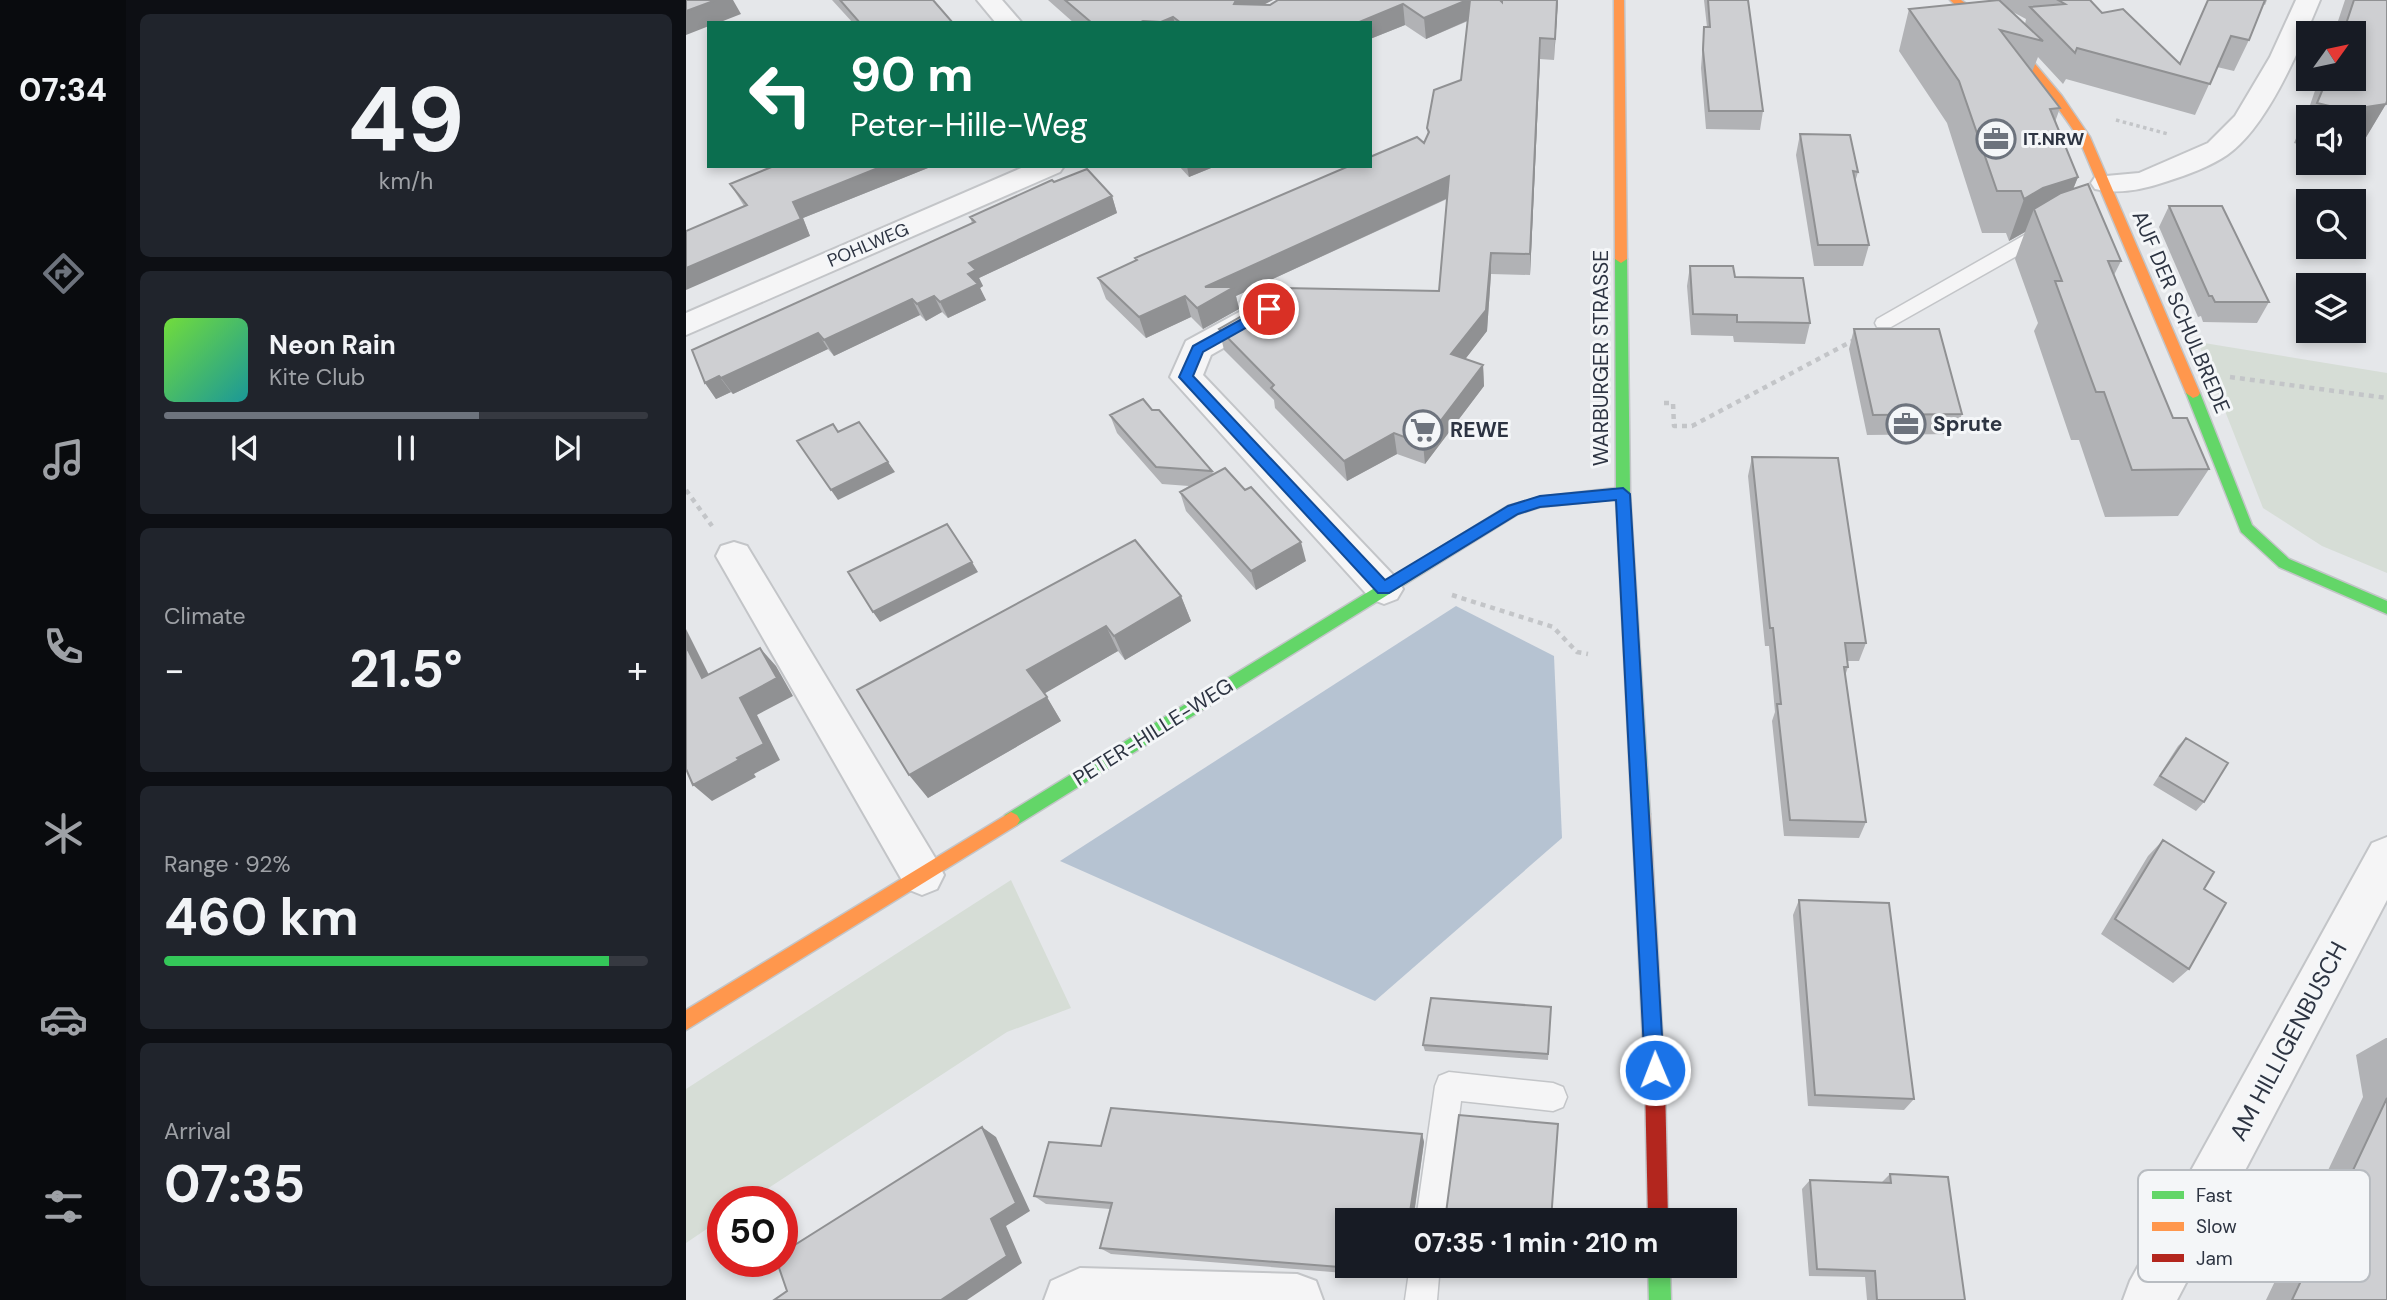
<!DOCTYPE html>
<html lang="en">
<head>
<meta charset="utf-8">
<style>
  body { margin:0; font-family:"DM Sans",sans-serif; background:#20242c; color:#f1f3f6; height:100vh; display:flex; flex-direction:column; font-size:26px; white-space:nowrap }
  * { box-sizing:border-box; margin:0 }
  p { font-size:23px; color:#9ea1a6 }
  .icon { flex:none; width:38px; height:38px; fill:none; stroke:currentColor; stroke-width:2; stroke-linecap:round; stroke-linejoin:round }
  .map { position:relative; flex:1; overflow:hidden }
  .sheet { display:flex; flex-direction:column; gap:14px; padding:14px; background:#0d0f14; width:560px }
  .sheet>* { flex:none }
  .guide { position:absolute; left:21px; top:21px; width:665px; height:147px; border-radius:0px; box-shadow:0 4px 10px #0003; background:#0b6e4f; color:#fff; overflow:hidden }
  .needle { width:46px; rotate:57deg }
  .buttons { position:absolute; left:1610px; top:21px; display:grid; gap:14px }
  .buttons a { display:grid; place-items:center; width:70px; height:70px; border-radius:0px; background:#171b24; box-shadow:0 4px 10px #0003; font-size:35px }
  .speed { position:absolute; left:21px; top:1186px; display:flex; gap:14px; font-size:35px; font-weight:700; text-align:center }
  .speed>* { display:grid; place-content:center; width:91px; height:91px; border-radius:50%; background:#171b24; box-shadow:0 4px 10px #0003; line-height:1 }
  .speed .limit { border:10px solid #d22; background:#fff; color:#111 }
  .pin { position:absolute; display:grid; place-items:center; width:60px; height:60px; color:#fff; margin:-30px; border:4px solid #fff; border-radius:50%; box-shadow:0 2px 7px #0007 }
  .me { position:absolute; width:77px; margin:-38px; rotate:359deg; stroke-linejoin:round; filter:drop-shadow(0 0 5px #0008) }
  .turn { display:flex; align-items:center; gap:24px; height:147px; padding:0 28px; font-size:32px }
  .turn .icon { width:91px; height:91px; stroke-width:2.5 }
  .turn b { display:block; font-size:49px; line-height:60px }
  .big { font-size:52px; font-weight:700; line-height:1.1 }
  .sheet .widget { flex:1; display:flex; flex-direction:column; justify-content:center; gap:10px; min-width:0; padding:0 24px; border-radius:10px; background:#20242c }
  .sheet .dial { align-items:center; gap:0 }
  .dial b { font-size:91px; line-height:1 }
  .song { display:flex; align-items:center; gap:21px }
  .cover { width:84px; height:84px; border-radius:10px; background:linear-gradient(135deg,hsl(100 70% 55%),hsl(180 70% 35%)) }
  .played { height:7px; border-radius:4px; background:linear-gradient(90deg,#6d737d 65%,#363941 65%) }
  .keys { display:flex; justify-content:space-around; direction:ltr }
  .heat { display:flex; justify-content:space-between; align-items:center; font-size:38px; direction:ltr }
  .charge { height:10px; border-radius:5px; background:linear-gradient(90deg,#34c759 92%,#363941 0) }
  .trip { position:absolute; left:649px; top:1208px; width:402px; height:70px; border-radius:0px; background:#171b24; box-shadow:0 4px 10px #0003; font-weight:700; line-height:70px; text-align:center }
  main { display:flex; flex:1; min-height:0 }
  .dock { display:flex; flex-direction:column; width:126px; justify-content:space-around; align-items:center; background:#090b0e; color:#9ea1a6 }
  .dock .icon { width:49px; height:49px }
  .dock .current { color:#6d737d }
  .dock b { font-size:32px; color:#f1f3f6 }
  .map>svg:first-child { display:block }
  .green { fill:#d6ddd6 }
  .water { fill:#b6c3d2 }
  .lines { fill:none; stroke-linecap:round; stroke-linejoin:round }
  .lane-casing { stroke:#c3c5c8; stroke-width:3 }
  .street-casing { stroke:#c3c5c8; stroke-width:4 }
  .fast-casing { stroke:#c3c5c8; stroke-width:3 }
  .slow-casing { stroke:#c3c5c8; stroke-width:3 }
  .jam-casing { stroke:#c3c5c8; stroke-width:3 }
  .path-far1 { stroke:#c3c5c8; stroke-width:3.5; stroke-dasharray:3.5 3.5; stroke-linecap:butt }
  .path { stroke:#c3c5c8; stroke-width:4.5; stroke-dasharray:5 5; stroke-linecap:butt }
  .lane { fill:#f5f5f6; fill-rule:evenodd }
  .street { fill:#f5f5f6; fill-rule:evenodd }
  .fast { fill:#63d668; fill-rule:evenodd }
  .slow { fill:#ff974d; fill-rule:evenodd }
  .jam { fill:#b3261e; fill-rule:evenodd }
  .wall { fill:#b1b2b5; fill-rule:evenodd }
  .shaded-wall { fill:#909193 }
  .building { fill:#cecfd2; stroke:#909193; stroke-width:2 }
  .route { fill:#1a73e8; stroke:#114b97; stroke-width:2 }
  .labels { text-anchor:middle; dominant-baseline:central; stroke-width:6; stroke-linejoin:round; paint-order:stroke }
  .far-poi-label { font-size:18px; font-weight:bold; fill:#2d3442; stroke:#f4f6f8; text-anchor:start }
  .far-street-label { font-size:18px; fill:#2d3442; stroke:#f4f6f8 }
  .street-label { font-size:21px; fill:#2d3442; stroke:#f4f6f8 }
  .poi-label { font-size:21px; font-weight:bold; fill:#2d3442; stroke:#f4f6f8; text-anchor:start }
  .near-street-label { font-size:24px; fill:#2d3442; stroke:#f4f6f8 }
  .key { fill:#f4f6f8; stroke:#b8bcc1; stroke-width:2 }
  .key-label { font-size:19px; fill:#2d3442 }
</style>
</head>
<body>
<main>
<nav class="dock">
<b>07:34</b>
<svg class="icon current" aria-label="directions" viewBox="0 0 24 24"><path d="M12 3l9 9-9 9-9-9zM9 14v-3h6M13 9l2 2-2 2"/></svg>
<svg class="icon" aria-label="music" viewBox="0 0 24 24"><path d="M9 18V5l10-2v13"/><circle cx="6" cy="18" r="3"/><circle cx="16" cy="16" r="3"/></svg>
<svg class="icon" aria-label="phone" viewBox="0 0 24 24"><path d="M5 4h4l2 5-3 2q2 4 5 5l2-3 5 2v4C11 20 4 13 5 4z"/></svg>
<svg class="icon" aria-label="climate" viewBox="0 0 24 24"><path d="M12 3v18M4 7l16 10M4 17L20 7"/></svg>
<svg class="icon" aria-label="car" viewBox="0 0 24 24"><path d="M5 17H2v-5l4-1 3-4h7l3 4 3 1v5h-3M9 17h6M6 11h13"/><circle cx="7" cy="17" r="2"/><circle cx="17" cy="17" r="2"/></svg>
<svg class="icon" aria-label="filters" viewBox="0 0 24 24"><path d="M4 7h16M4 17h16"/><circle cx="9" cy="7" r="2"/><circle cx="15" cy="17" r="2"/></svg>
</nav>
<section class="sheet">
<div class="widget dial"><b>49</b><p>km/h</p></div>
<div class="widget">
<div class="song"><i class="cover"></i><div><b>Neon Rain</b><p>Kite Club</p></div></div>
<div class="played"></div>
<div class="keys"><svg class="icon" aria-label="previous" viewBox="0 0 24 24"><path d="M18 5L8 12l10 7zM5 5v14"/></svg><svg class="icon" aria-label="pause" viewBox="0 0 24 24"><path d="M8 5v14M16 5v14"/></svg><svg class="icon" aria-label="next" viewBox="0 0 24 24"><path d="M6 5l10 7-10 7zM19 5v14"/></svg></div>
</div>
<div class="widget"><p>Climate</p>
<div class="heat"><a>−</a><b class="big">21.5°</b><a>+</a></div>
</div>
<div class="widget"><p>Range · 92%</p><b class="big">460 km</b><div class="charge"></div></div>
<div class="widget"><p>Arrival</p><b class="big">07:35</b></div>
</section>
<div class="map">
<svg width="1701" height="1300" viewBox="0 0 1701 1300">
  <rect width="100%" height="100%" fill="#e5e7ea"/>
  <path class="green" d="M1512 342 1701 373V573L1636 546 1577 508Z
    M325 880 385 1008 321 1032 61 1202H37V1218L0 1243V1089Z"/>
  <path class="water" d="M770 606 868 656 876 838 689 1001 374 861Z"/>
  <g class="lines">
    <g class="lane-casing">
      <path id="lane" d="M1360 227 1366 228 1369 232 1366 236 1205 327H1191L1189 323 1191 319 1342 233Z
        M763 1072 867 1083 877 1087 881 1097 877 1107 867 1111 775 1101 760 1220H730L749 1086 753 1076Z
        M724 1265H754L751 1300H719Z"/>
    </g>
    <g class="street-casing">
      <path id="street" d="M291 0H316L336 23H310Z
        M1610 0H1634C1615 45 1582 127 1541 155 1525 166 1501 175 1482 181 1459 189 1433 195 1409 189L1405 183 1409 177 1453 173 1522 143 1549 116 1584 57Z
        M340 166H378L374 172 0 335V313Z
        M579 301 590 304 595 311 590 318 525 355 517 375 711 579 717 589 711 599 698 604 685 599 484 377 500 341 568 304Z
        M48 542 61 546 251 861 258 875 251 889 236 895 221 889 30 556 35 546Z
        M1701 837V900L1491 1300H1437L1444 1281 1686 843Z
        M394 1268 611 1274 630 1281 637 1300H358L365 1281Z"/>
    </g>
    <g class="fast-casing">
      <path id="fast" d="M935 255 941 259 944 493 964 814 961 819 955 822 949 819 946 814 930 499 854 507 832 514 331 825 325 828 319 825 316 820 319 815 822 506 854 497 930 488 929 259Z
        M1507 388 1514 393 1566 525 1603 559 1701 601V614L1593 567 1555 532 1500 393Z
        M962 1265H984L985 1300H963Z"/>
    </g>
    <g class="slow-casing">
      <path id="slow" d="M928 0H938L941 259 935 263 929 259Z
        M1264 0H1275L1310 26 1345 59 1376 96 1404 137 1514 393 1512 396 1507 398 1500 393 1392 137C1366 98 1338 61 1302 30 1290 20 1275 11 1264 0Z
        M955 806 961 809 964 814 979 1084 976 1091 969 1094 962 1091 959 1084 946 814 949 809Z
        M325 812 331 815 334 820 331 825 0 1030V1010Z"/>
    </g>
    <g class="jam-casing">
      <path id="jam" d="M969 1074 976 1077 979 1084 982 1220H962L959 1084 962 1077Z"/>
    </g>
    <path class="path-far1" d="M1430 120 1482 134"/>
    <path class="path" d="M1544 377 1701 398
      M978 403H987L988 426H1006L1170 339
      M0 490 26 526
      M766 595 867 627 891 652 902 654"/>
    <use href="#lane" class="lane"/>
    <use href="#street" class="street"/>
    <use href="#fast" class="fast"/>
    <use href="#slow" class="slow"/>
    <use href="#jam" class="jam"/>
  </g>
  <path class="wall" d="M146 0H247L267 23H167Z
    M362 0H587L578 4 872 0 868 60 854 59 844 275 805 274 801 331 779 359 797 365 798 386 739 464 711 454 661 481 589 408 588 400 538 350 533 329 753 291 761 199 550 296 553 309 517 329 505 317 460 338 420 299 412 278 450 260 449 258 738 143 742 135 741 128 775 80 782 21 740 39 719 25 684 39V23H388Z
    M1018 0H1062L1077 111 1074 130 1020 129 1015 68 1018 27H1021Z
    M1305 0H1404L1416 13 1494 64 1522 0H1581L1579 5 1577 4 1563 40 1548 71 1531 67 1509 115 1380 79 1377 84 1352 57 1346 72 1374 108 1369 122 1392 177 1387 189 1435 261 1428 275 1487 418 1523 469 1492 516 1419 517 1393 440H1385L1348 331 1352 323 1329 259 1339 232 1323 241 1320 233H1296L1261 123 1213 51 1223 9 1307 1ZM1323 10 1340 19 1339 24Z
    M1659 0H1701L1700 104 1676 144 1668 146V117H1622V147L1608 143 1622 111 1633 79H1668V33H1648Z
    M1114 134 1172 172 1169 182 1183 245 1177 266H1128L1110 155Z
    M88 166H247L117 218 124 236 58 206 44 184Z
    M493 166H530L503 177Z
    M368 182 426 196 431 213 293 278 297 286 294 288 300 300 262 318 256 312 240 321 234 315 148 356 142 349 47 394 45 392 30 399 19 383 286 223 284 217Z
    M1483 206 1583 302 1571 323 1517 322 1515 316 1512 317 1473 227Z
    M1004 266 1049 277 1124 323 1119 344 1048 342 1047 336 1005 335 1001 286Z
    M1168 329 1276 414 1268 434 1181 435 1163 349Z
    M424 415 526 471 527 474 620 561 570 590 500 511 494 492 503 486 476 484 431 433Z
    M1066 457 1180 643 1173 661H1162V667L1159 676 1180 822 1173 838 1098 836 1086 721 1089 712 1083 646H1079L1062 476Z
    M495 596 505 621 439 660 432 651 358 693 375 721 242 798 171 690Z
    M1500 738 1518 802 1510 811 1467 785 1492 746Z
    M1477 840 1503 969 1487 983 1415 934 1462 856Z
    M1113 900 1228 1099 1218 1110 1122 1106 1107 915Z
    M865 1007 862 1060 739 1051 737 1045Z
    M1700 1038H1701V1300H1580L1677 1097 1670 1055Z
    M736 1134 738 1142 728 1216 865 1220H662L685 1265 683 1275 425 1254 414 1248 424 1209 360 1204 348 1196 415 1146Z
    M1204 1174 1279 1300H1181L1179 1277 1123 1276 1116 1189 1124 1180 1195 1183Z"/>
  <path class="shaded-wall" d="M30 0H47L55 14 32 23H23V26L0 35V11Z
    M550 0H587L556 16 548 4Z
    M781 0H784L785 19 740 39 738 18Z
    M871 0H872L868 60 869 39Z
    M717 4 719 25 684 39V23H671Z
    M487 17 489 23H475V22Z
    M854 38V59L844 275V254Z
    M1700 104 1676 144 1668 146V117H1656L1660 110Z
    M197 166H247L117 218 124 236 0 290V268L107 202Z
    M501 166H530L503 177Z
    M763 176 764 197 550 296 553 309 517 329 511 308 519 287Z
    M1392 177 1375 219 1348 209 1339 232 1323 241 1338 199 1357 188Z
    M426 196 431 213 293 278 297 286 294 288 300 300 262 318 254 302 282 274 283 263Z
    M805 253V274L801 331 767 375 765 354Z
    M248 296 256 312 240 321 231 304Z
    M499 296 505 317 460 338 453 317Z
    M226 299 234 315 148 356 138 340Z
    M132 333 142 349 47 394 35 378Z
    M797 365 798 386 739 464 737 444Z
    M33 376 45 392 30 399 19 383Z
    M708 433 711 454 661 481 658 461Z
    M202 462 209 472 152 500 145 490Z
    M615 542 620 561 570 590 565 571Z
    M286 562 292 572 194 622 187 612Z
    M495 596 505 621 439 660 428 636Z
    M420 626 432 651 356 695 341 670Z
    M0 629 33 695 16 678 0 646Z
    M74 648 90 666 107 696 71 715 94 760 68 774 70 777 26 801 7 785 51 758 54 698Z
    M361 697 375 721 242 798 223 775Z
    M296 1127 310 1137 344 1211 320 1226 336 1263 281 1300H255L305 1219Z
    M736 1134 738 1142 727 1220 724 1212Z
    M680 1265H685L683 1275 679 1269Z"/>
  <path class="building" d="M0 0H30L0 11Z
    M154 0H247L267 23H174Z
    M379 0H550L548 4 584 5 592 0H781L738 18 717 4 671 23H495L487 17 475 22 457 21 453 23H406Z
    M784 0H814L816 2V0H871L869 39 854 38 844 254 805 253 800 310 765 354 797 365 737 444 708 433 658 461 585 388 588 385 533 329 591 296 597 288 753 291 763 176 519 287H548L511 308 499 296 453 317 412 278 451 260 449 258 663 166H684V157L731 137 738 143 743 132 741 128 748 90 775 80Z
    M1022 0H1062L1077 111H1023L1017 50 1018 27H1024Z
    M1313 0 1357 41 1314 30 1374 108 1364 109 1392 177 1357 188 1338 199 1335 191H1311L1273 81 1223 9Z
    M1372 0H1404L1416 13 1437 9 1494 64 1522 0H1579L1563 40 1545 36 1524 84 1391 48 1389 53 1344 7 1379 4Z
    M1668 0H1701V101L1700 104 1660 110 1631 103 1641 79H1668V33H1657Z
    M1114 134 1164 135 1172 172 1167 171 1183 245H1132Z
    M88 166H197L107 202 115 219 0 268V231L61 205 44 184Z
    M401 169 426 196 283 263 290 270 282 274 292 284 254 302 248 296 231 304 226 299 138 340 132 333 35 378 33 376 19 383 6 350 289 222 284 217 366 180 368 182Z
    M1402 184 1435 261H1422L1487 418H1501L1523 469 1446 470 1418 392H1410L1369 281H1376L1348 209 1375 193Z
    M1483 206H1536L1583 302H1529L1526 296H1523Z
    M1004 266H1047L1049 277 1117 278 1124 323 1051 322V315L1007 314Z
    M1168 329H1253L1276 414 1187 415Z
    M457 399 466 410H473L526 471 470 467 424 415Z
    M173 422 202 462 145 490 111 441 147 424 152 432Z
    M1066 457 1152 458 1180 643H1159L1162 667H1158L1180 822 1104 820 1091 704H1095L1087 628H1084Z
    M539 468 559 490 565 487 615 542 565 571 494 492Z
    M261 524 286 562 187 612 162 572Z
    M449 540 495 596 428 636 420 626 341 670 361 697 223 775 171 690Z
    M0 646 16 678 74 648 91 678 54 698 78 744 51 758 53 760 7 785 0 769Z
    M1500 738 1542 763 1518 802 1474 776Z
    M1477 840 1528 872 1518 889 1540 903 1503 969 1429 919Z
    M1113 900 1203 903 1228 1099 1129 1095Z
    M745 998 865 1007 862 1054 737 1045Z
    M1701 1098V1300H1606Z
    M425 1108 736 1134 724 1212 727 1216H758L760 1213 773 1115 872 1124 865 1220H662V1265H680L679 1269 414 1248 426 1203 348 1196 363 1142 415 1146Z
    M296 1127 330 1203 305 1219 321 1256 255 1300H88L101 1291 91 1262H96V1253Z
    M1204 1174 1262 1177 1279 1300H1191L1189 1271 1131 1269 1124 1180 1205 1183Z"/>
  <path class="route" d="M583 304 588 306V312L517 352 507 376 699 580 822 506 854 496 937 488 944 494 978 1070 976 1077 969 1079 962 1077 959 1070 930 500 854 507 832 514 703 593H692L493 377 507 346Z"/>
  <defs>
    <g id="office-ring" transform="scale(2.0125)"><circle r="9.5" fill="#f4f6f8" stroke="#6d737d" stroke-width="1.5"/><path d="M-6-3h4V-5.5h4V-3h4V5H-6ZM-1-4.5V-3h2v-1.5ZM-6 0V1H6V0Z" fill="#6d737d"/></g>
    <g id="supermarket-ring" transform="scale(2.0125)"><circle r="9.5" fill="#f4f6f8" stroke="#6d737d" stroke-width="1.5"/><path d="M-6-5.5h2.5l.6 2H6L4.5 2H-2.5L-4.4-4H-6ZM-1.5 3.2a1.3 1.3 0 1 0 .1 0ZM3 3.2a1.3 1.3 0 1 0 .1 0Z" fill="#6d737d"/></g>
  </defs>
  <g fill-rule="evenodd">
    <use href="#office-ring" x="1310" y="139"/>
    <use href="#office-ring" x="1220" y="424"/>
    <use href="#supermarket-ring" x="737" y="430"/>
  </g>
  <g class="labels">
    <g class="far-poi-label">
      <text x="1337" y="139">IT.NRW</text>
    </g>
    <g class="far-street-label">
      <text transform="translate(182 245) rotate(-23)">POHLWEG</text>
    </g>
    <g class="street-label">
      <text transform="translate(1495 312) rotate(67)">AUF DER SCHULBREDE</text>
      <text transform="translate(915 358) rotate(-90)">WARBURGER STRASSE</text>
      <text transform="translate(467 732) rotate(-32)">PETER-HILLE-WEG</text>
    </g>
    <g class="poi-label">
      <text x="1247" y="424">Sprute</text>
      <text x="764" y="430">REWE</text>
    </g>
    <g class="near-street-label">
      <text transform="translate(1602 1041) rotate(-62)">AM HILLIGENBUSCH</text>
    </g>
  </g>
  <rect x="1452" y="1170" width="232" height="112" rx="10" class="key"/>
  <rect x="1466" y="1191" width="32" height="8" fill="#63d668"/>
  <rect x="1466" y="1222" width="32" height="9" fill="#ff974d"/>
  <rect x="1466" y="1254" width="32" height="8" fill="#b3261e"/>
  <g class="key-label">
    <text x="1510" y="1202">Fast</text>
    <text x="1510" y="1233">Slow</text>
    <text x="1510" y="1265">Jam</text>
  </g>
</svg>
<div class="buttons">
<a><svg class="needle" viewBox="-14 -14 28 28"><path d="M0-13l5 13h-10z" fill="#e53935"/><path d="M0 13l5-13h-10z" fill="#9ea1a6"/></svg></a>
<a><svg class="icon" aria-label="sound" viewBox="0 0 24 24"><path d="M4 9h4l5-4v14l-5-4H4zM17 9q2 3 0 6"/></svg></a>
<a><svg class="icon" aria-label="search" viewBox="0 0 24 24"><circle cx="10" cy="10" r="6"/><path d="M15 15l6 6"/></svg></a>
<a><svg class="icon" aria-label="layers" viewBox="0 0 24 24"><path d="M12 4l9 5-9 5-9-5zM3 14l9 5 9-5"/></svg></a>
</div>
<div class="speed"><div class="limit">50</div></div>
<div class="pin" style="left:583px;top:309px;background:#d93025"><svg class="icon" aria-label="arrive" viewBox="0 0 24 24"><path d="M6 21V4h12l-3 4 3 4H6"/></svg></div>
<svg class="me" style="left:969px;top:1070px" viewBox="-20 -20 40 40"><circle r="17" fill="#1a73e8" stroke="#fff" stroke-width="3"/><path d="M0-11L8 9 0 5-8 9z" fill="#fff"/></svg>
<div class="trip">07:35 · 1 min · 210 m</div>
<div class="guide">
<div class="turn"><svg class="icon" aria-label="left" viewBox="0 0 24 24"><path d="M17 20v-9H6M10 6l-5 5 5 5"/></svg><div><b>90 m</b>Peter-Hille-Weg</div></div>
</div>
</div>
</main>
</body>
</html>
